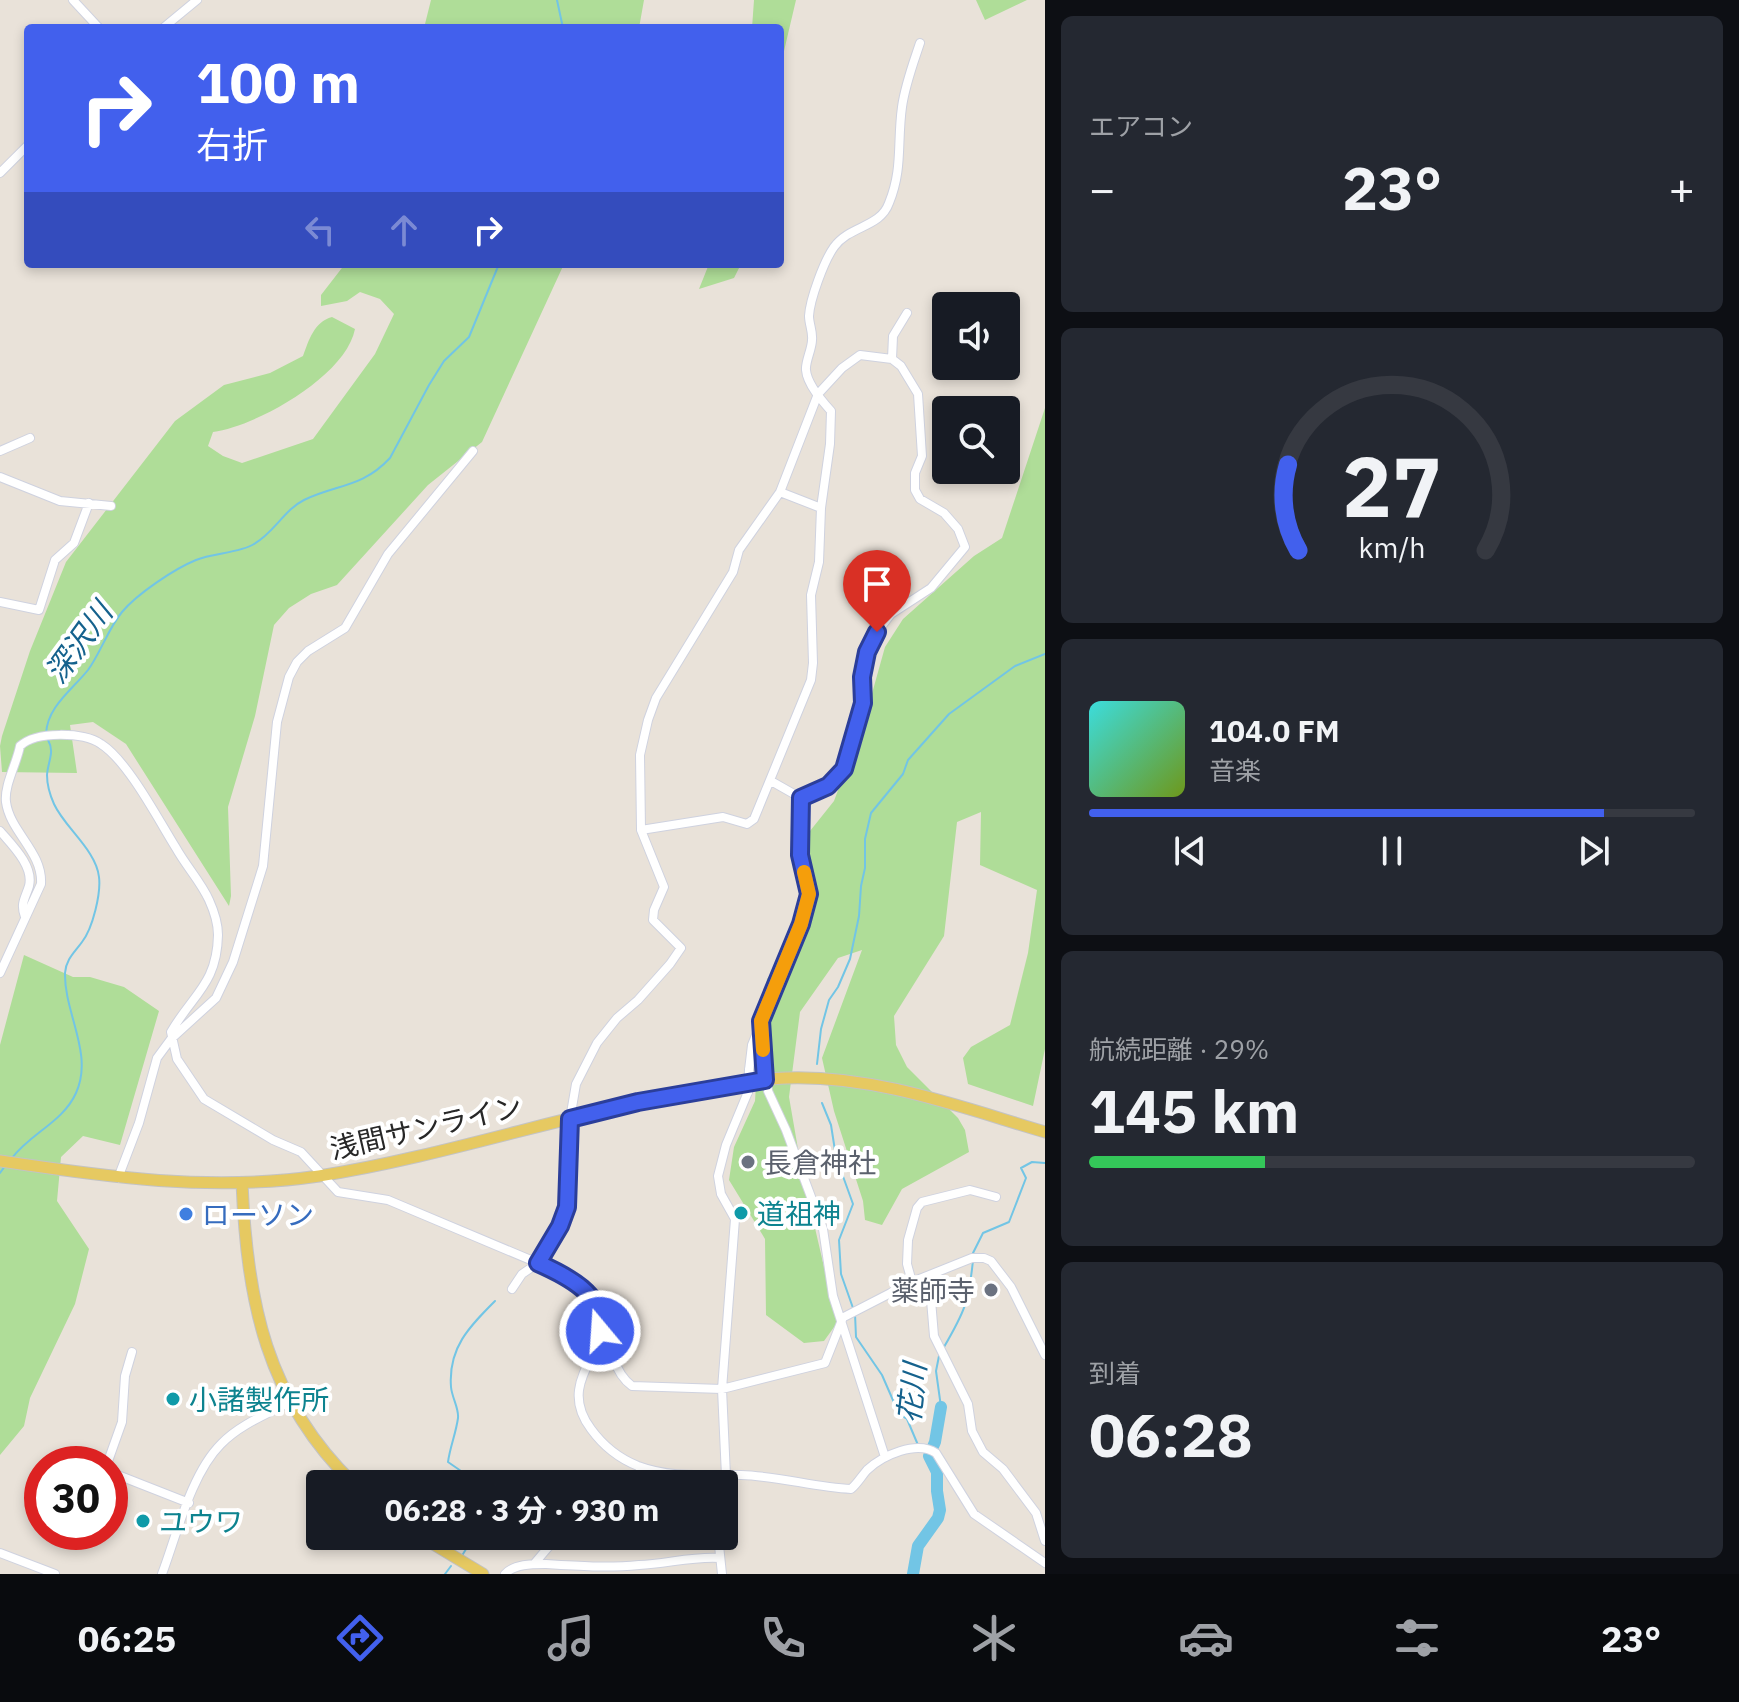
<!DOCTYPE html>
<html lang="ja">
<head>
<meta charset="utf-8">
<style>
  body { margin:0; font-family:"IBM Plex Sans","Noto Sans JP",sans-serif; background:#242831; color:#f1f3f6; height:100vh; display:flex; flex-direction:column; font-size:30px; white-space:nowrap }
  * { box-sizing:border-box; margin:0 }
  p { font-size:26px; color:#9ea1a6 }
  .icon { flex:none; width:44px; height:44px; fill:none; stroke:currentColor; stroke-width:2; stroke-linecap:round; stroke-linejoin:round }
  .map { position:relative; flex:1; overflow:hidden }
  .panel { display:flex; flex-direction:column; gap:16px; padding:16px; background:#0d0f14; width:694px }
  .panel>* { flex:none }
  .banner { position:absolute; left:24px; top:24px; width:760px; height:244px; border-radius:8px; box-shadow:0 4px 12px #0003; background:#4260ed; color:#fff; overflow:hidden }
  .tools { position:absolute; left:932px; top:292px; display:grid; gap:16px }
  .tools a { display:grid; place-items:center; width:88px; height:88px; border-radius:8px; background:#171b24; box-shadow:0 4px 12px #0003; font-size:40px }
  .speed { position:absolute; left:24px; top:1446px; display:flex; gap:16px; font-size:40px; font-weight:700; text-align:center }
  .speed>* { display:grid; place-content:center; width:104px; height:104px; border-radius:50%; background:#171b24; box-shadow:0 4px 12px #0003; line-height:1 }
  .speed .limit { border:12px solid #d22; background:#fff; color:#111 }
  .pin { position:absolute; display:grid; place-items:center; width:68px; height:68px; color:#fff; margin:-82px -34px; border-radius:50% 50% 50% 0; rotate:-45deg; box-shadow:0 0 8px #0007 }
  .pin .icon { rotate:45deg }
  .me { position:absolute; width:88px; margin:-44px; rotate:342deg; stroke-linejoin:round; filter:drop-shadow(0 0 6px #0008) }
  .turn { display:flex; align-items:center; gap:28px; height:168px; padding:0 40px; font-size:36px }
  .turn .icon { width:104px; height:104px; stroke-width:2.5 }
  .turn b { display:block; font-size:56px; line-height:68px }
  .lanes { display:flex; align-items:center; height:76px; padding:0 40px; background:#0003; justify-content:center; gap:40px; direction:ltr }
  .lanes .off { opacity:.35 }
  .big { font-size:60px; font-weight:700; line-height:1.1 }
  .panel .card { flex:1; display:flex; flex-direction:column; justify-content:center; gap:12px; min-width:0; padding:0 28px; border-radius:12px; background:#242831 }
  .panel .dial { align-items:center; gap:0 }
  .dial svg { height:208px; overflow:visible; fill:none; stroke:#363941; stroke-width:7; stroke-linecap:round; text-anchor:middle }
  .dial text { fill:#f1f3f6; stroke:none }
  .song { display:flex; align-items:center; gap:24px }
  .cover { width:96px; height:96px; border-radius:12px; background:linear-gradient(135deg,hsl(180 70% 55%),hsl(80 70% 35%)) }
  .played { height:8px; border-radius:4px; background:linear-gradient(90deg,#4260ed 85%,#363941 85%) }
  .keys { display:flex; justify-content:space-around; direction:ltr }
  .heat { display:flex; justify-content:space-between; align-items:center; font-size:44px; direction:ltr }
  .charge { height:12px; border-radius:6px; background:linear-gradient(90deg,#34c759 29%,#363941 0) }
  .trip { position:absolute; left:306px; top:1470px; width:432px; height:80px; border-radius:8px; background:#171b24; box-shadow:0 4px 12px #0003; font-weight:700; line-height:80px; text-align:center }
  .tabs { display:flex; height:128px; justify-content:space-around; align-items:center; background:#090b0e; color:#9ea1a6 }
  .tabs .icon { width:56px; height:56px }
  .tabs .current { color:#4260ed }
  .tabs b { font-size:36px; color:#f1f3f6 }
  main { display:flex; flex:1; min-height:0 }
  .map>svg:first-child { display:block }
  .green { fill:#afdd98 }
  .lines { fill:none; stroke-linecap:round; stroke-linejoin:round }
  .stream { stroke:#72c5e5; stroke-width:2 }
  .river { stroke:#72c5e5; stroke-width:12 }
  .minor-casing { stroke:#cfd2df; stroke-width:10 }
  .major-casing { stroke:#c3c3c3; stroke-width:13 }
  .minor { stroke:#fff; stroke-width:8 }
  .major { stroke:#e6c961; stroke-width:11 }
  .minor-bridge-casing { stroke:#cfd2df; stroke-width:10; stroke-linecap:butt }
  .minor-bridge { stroke:#fff; stroke-width:8 }
  .route-casing { stroke:#2b3e9a; stroke-width:20 }
  .route { stroke:#4260ed; stroke-width:14 }
  .slow { stroke:#f59e0b; stroke-width:14 }
  .worship-dot { fill:#6b7280; stroke:#fff; stroke-width:3 }
  .culture-dot { fill:#0f9aa8; stroke:#fff; stroke-width:3 }
  .shop-dot { fill:#3f7fe0; stroke:#fff; stroke-width:3 }
  .labels { text-anchor:middle; dominant-baseline:central; stroke-width:8; stroke-linejoin:round; paint-order:stroke }
  .street-label { font-size:28px; fill:#272727; stroke:#fff }
  .worship-label { font-size:28px; fill:#5b616d; stroke:#fff; text-anchor:start }
  .culture-label { font-size:28px; fill:#0d838f; stroke:#fff; text-anchor:start }
  .shop-label { font-size:28px; fill:#366cbe; stroke:#fff; text-anchor:start }
  .water-label { font-size:30px; font-style:italic; fill:#15628d; stroke:#fff }
</style>
</head>
<body>
<main>
<div class="map">
<svg width="1045" height="1574" viewBox="0 0 1045 1574">
  <rect width="100%" height="100%" fill="#e9e2d9"/>
  <path class="green" d="M431 0H644L639 28H424Z
    M754 0H796L780 68V28H752Z
    M976 0H1027L985 20Z
    M345 264H564L482 442 428 485 337 585 311 594 289 608 274 625 255 716 228 807 231 896 229 906 126 744 93 722 70 725 77 773 2 772 0 746 2 736 30 651 66 562 175 421 224 385 270 373 303 356C309 340 314 322 332 317L355 329C346 376 257 426 213 432L208 446 223 456 242 463 313 439 375 354 394 314 380 299 360 292 347 301 321 306V295Z
    M709 264H741L734 278 699 289Z
    M1045 408V1049L1033 1106 968 1084 963 1058 971 1047 1010 1025 1028 953 1037 890 980 865 981 812 957 822 944 936 894 1016 896 1045 907 1067 958 1118 965 1130 969 1152 902 1189 882 1225 865 1220 863 1201 834 1111 822 1058 862 950 838 958 800 1012 789 1097 802 1172 837 1323 824 1341 804 1343 766 1315 765 1239 729 1180 734 1147 755 1101 758 1050 767 979 804 929 806 836 834 801 866 715 885 647 903 619 974 556 1002 538Z
    M24 955 73 977H90L124 987 159 1011 120 1145 83 1136 61 1157 57 1201 89 1249 75 1304 30 1398 24 1426 0 1455V1045Z"/>
  <g class="lines">
    <path class="stream" d="M557 0 563 28
      M46 734C47 707 72 690 88 670 101 652 108 629 122 612 137 594 174 569 196 560 213 553 240 553 254 544 274 533 284 510 304 500 337 484 362 488 390 458L429 385 444 361 469 337 499 264
      M817 1064 821 1029 829 1000 838 987 850 959 859 916 861 886 865 868V839L871 813 903 774 908 760 949 714 1015 666 1045 654
      M822 1103 831 1125 836 1157 853 1204 839 1240 841 1274 853 1308
      M12 1158C31 1133 63 1122 76 1093 94 1054 64 1013 65 973 66 959 75 952 82 942 93 928 101 893 99 877 96 850 65 828 54 804 50 795 47 785 47 775 48 761 55 752 48 740
      M0 1173 5 1166
      M973 1253 983 1233 1009 1222 1026 1178 1021 1168 1032 1162 1045 1163
      M855 1314 856 1337 882 1375 899 1414 907 1419 918 1445
      M944 1347C965 1311 969 1301 973 1260
      M939 1356 936 1371 941 1407
      M470 1484 461 1471 448 1462C450 1447 456 1433 458 1418 459 1408 452 1398 451 1387 448 1348 469 1327 495 1301
      M463 1554 474 1536
      M445 1574 451 1566"/>
    <path class="river" d="M913 1574 918 1546 938 1518 940 1510 937 1491V1472L929 1456 935 1442 941 1407"/>
    <g class="minor-casing">
      <path id="minor" d="M73 0 99 28
        M163 28 197 0
        M0 173 28 145
        M0 451 30 438
        M0 477 60 501 111 506
        M780 492 821 508
        M0 602 39 610 55 560 74 543 89 503
        M771 781 801 798 828 786 844 769 863 703 862 677 867 652 877 632 891 614 931 588 965 547 958 529 944 513 920 499 915 490V473L922 456 918 394 901 366 892 359 893 336 907 313
        M641 830 723 817 747 824 754 819 811 680 813 663 811 595 819 562 821 508 830 444 831 411C822 401 807 384 806 370 805 362 812 349 812 340 813 332 809 324 809 316 810 299 824 261 834 247 850 225 880 228 889 203 903 169 897 143 902 107 905 85 913 64 920 43
        M0 831C12 845 34 866 29 886 25 899 20 903 25 917
        M0 973 41 884C43 852 10 832 6 802 4 785 17 763 20 746 36 731 83 732 101 744 128 761 159 821 176 848 186 866 201 882 209 900 214 911 218 923 218 935 217 984 193 994 171 1032L177 1059 204 1099 273 1140 301 1152 338 1192 388 1200 564 1274C577 1284 596 1297 601 1314 613 1350 554 1380 591 1429 604 1447 618 1458 638 1466 673 1479 706 1474 741 1475 778 1476 814 1487 851 1489 857 1484 861 1477 867 1470 883 1455 917 1440 936 1453L974 1514 1045 1563
        M761 1021 768 1091 786 1130 823 1229 833 1296 885 1457
        M749 1070 752 1045 801 924 809 894 800 855 801 798
        M118 1178 139 1123 157 1058 171 1039 216 998 233 962 263 866 277 722 289 677 297 662 308 651 345 628 388 554 473 451
        M929 1276 934 1336 968 1404 972 1431 983 1452 1003 1469 1036 1513 1045 1541
        M912 1282 907 1264 908 1240 917 1208 922 1202 970 1190 996 1197
        M512 1289 522 1274 538 1263 560 1226 569 1191 567 1163 570 1119 576 1084 597 1043 617 1018 638 1000 670 964 681 948 653 920 654 910 664 887 641 830 640 755 648 720 656 698 733 572 739 550 780 492 818 394 842 368 860 355 892 359
        M842 1318 912 1282 972 1258H984L991 1261 1011 1287 1045 1355
        M602 1322 608 1324C608 1344 614 1373 632 1386L722 1389 825 1363 842 1320
        M107 1464 122 1422 125 1376 132 1352
        M110 1472 189 1503
        M636 1484 641 1467
        M724 1508 726 1476 722 1389 735 1219 721 1194 718 1176 726 1145 748 1092
        M718 1536 722 1574
        M0 1553 55 1574
        M534 1564 556 1538 595 1540 604 1536
        M162 1574C177 1534 191 1474 221 1444 239 1425 267 1414 290 1402
        M505 1574C514 1564 532 1564 545 1564 577 1566 608 1568 639 1565 666 1564 693 1556 720 1558"/>
    </g>
    <g class="major-casing">
      <path id="major" d="M0 1161C107 1177 211 1192 319 1176 440 1157 558 1117 678 1094 714 1088 750 1079 786 1078 876 1075 960 1107 1045 1132
        M242 1183C247 1301 266 1399 354 1484
        M420 1536 483 1574"/>
    </g>
    <use href="#minor" class="minor"/>
    <use href="#major" class="major"/>
    <g class="minor-bridge-casing">
      <path id="minor-bridge" d="M748 1092 749 1070"/>
    </g>
    <use href="#minor-bridge" class="minor-bridge"/>
  </g>
  <g class="lines">
    <g class="route-casing">
      <path id="route" d="M600 1331C607 1295 565 1275 538 1263L560 1226 567 1207 570 1119 638 1102 765 1080 761 1021 801 924 809 894 800 855 801 798 828 786 844 769 863 703 862 677 867 652 877 632"/>
    </g>
    <use href="#route" class="route"/>
    <path class="slow" d="M763 1050 761 1021 801 924 809 894 804 872"/>
  </g>
  <g class="worship-dot">
    <circle cx="748" cy="1162" r="8"/>
    <circle cx="991" cy="1290" r="8"/>
  </g>
  <g class="culture-dot">
    <circle cx="741" cy="1213" r="8"/>
    <circle cx="173" cy="1399" r="8"/>
    <circle cx="143" cy="1521" r="8"/>
  </g>
  <circle class="shop-dot" cx="186" cy="1214" r="8"/>
  <g class="labels">
    <g class="street-label">
      <text transform="translate(426 1127) rotate(-13)">浅間サンライン</text>
    </g>
    <g class="worship-label">
      <text x="764" y="1162">長倉神社</text>
      <text x="975" y="1290" text-anchor="end">薬師寺</text>
    </g>
    <g class="culture-label">
      <text x="757" y="1213">道祖神</text>
      <text x="189" y="1399">小諸製作所</text>
      <text x="159" y="1521">ユウワ</text>
    </g>
    <g class="shop-label">
      <text x="202" y="1214">ローソン</text>
    </g>
    <g class="water-label">
      <text transform="translate(78 642) rotate(-54)">深沢川</text>
      <text transform="translate(911 1393) rotate(-84)">花川</text>
    </g>
  </g>
</svg>
<div class="tools">
<a><svg class="icon" aria-label="sound" viewBox="0 0 24 24"><path d="M4 9h4l5-4v14l-5-4H4zM17 9q2 3 0 6"/></svg></a>
<a><svg class="icon" aria-label="search" viewBox="0 0 24 24"><circle cx="10" cy="10" r="6"/><path d="M15 15l6 6"/></svg></a>
</div>
<div class="speed"><div class="limit">30</div></div>
<div class="pin" style="left:877px;top:632px;background:#d93025"><svg class="icon" aria-label="arrive" viewBox="0 0 24 24"><path d="M6 21V4h12l-3 4 3 4H6"/></svg></div>
<svg class="me" style="left:600px;top:1331px" viewBox="-20 -20 40 40"><circle r="17" fill="#4260ed" stroke="#fff" stroke-width="3"/><path d="M0-11L8 9 0 5-8 9z" fill="#fff"/></svg>
<div class="trip">06:28 · 3 分 · 930 m</div>
<div class="banner">
<div class="turn"><svg class="icon" aria-label="right" viewBox="0 0 24 24"><path d="M7 20v-9h11M14 6l5 5-5 5"/></svg><div><b>100 m</b>右折</div></div>
<div class="lanes"><svg class="icon off" aria-label="left" viewBox="0 0 24 24"><path d="M17 20v-9H6M10 6l-5 5 5 5"/></svg><svg class="icon off" aria-label="ahead" viewBox="0 0 24 24"><path d="M12 20V5M6 11l6-6 6 6"/></svg><svg class="icon" aria-label="right" viewBox="0 0 24 24"><path d="M7 20v-9h11M14 6l5 5-5 5"/></svg></div>
</div>
</div>
<section class="panel">
<div class="card"><p>エアコン</p>
<div class="heat"><a>−</a><b class="big">23°</b><a>+</a></div>
</div>
<div class="card dial"><svg viewBox="0 0 100 80">
<path d="M14 69A42 42 0 1 1 86 69"/>
<path d="M14 69A42 42 0 0 1 10 36" stroke="#4260ed"/>
<text x="50" y="56" font-size="32" font-weight="700">27</text>
<text x="50" y="72" font-size="11">km/h</text>
</svg></div>
<div class="card">
<div class="song"><i class="cover"></i><div><b>104.0 FM</b><p>音楽</p></div></div>
<div class="played"></div>
<div class="keys"><svg class="icon" aria-label="previous" viewBox="0 0 24 24"><path d="M18 5L8 12l10 7zM5 5v14"/></svg><svg class="icon" aria-label="pause" viewBox="0 0 24 24"><path d="M8 5v14M16 5v14"/></svg><svg class="icon" aria-label="next" viewBox="0 0 24 24"><path d="M6 5l10 7-10 7zM19 5v14"/></svg></div>
</div>
<div class="card"><p>航続距離 · 29%</p><b class="big">145 km</b><div class="charge"></div></div>
<div class="card"><p>到着</p><b class="big">06:28</b></div>
</section>
</main>
<nav class="tabs">
<b>06:25</b>
<svg class="icon current" aria-label="directions" viewBox="0 0 24 24"><path d="M12 3l9 9-9 9-9-9zM9 14v-3h6M13 9l2 2-2 2"/></svg>
<svg class="icon" aria-label="music" viewBox="0 0 24 24"><path d="M9 18V5l10-2v13"/><circle cx="6" cy="18" r="3"/><circle cx="16" cy="16" r="3"/></svg>
<svg class="icon" aria-label="phone" viewBox="0 0 24 24"><path d="M5 4h4l2 5-3 2q2 4 5 5l2-3 5 2v4C11 20 4 13 5 4z"/></svg>
<svg class="icon" aria-label="climate" viewBox="0 0 24 24"><path d="M12 3v18M4 7l16 10M4 17L20 7"/></svg>
<svg class="icon" aria-label="car" viewBox="0 0 24 24"><path d="M5 17H2v-5l4-1 3-4h7l3 4 3 1v5h-3M9 17h6M6 11h13"/><circle cx="7" cy="17" r="2"/><circle cx="17" cy="17" r="2"/></svg>
<svg class="icon" aria-label="filters" viewBox="0 0 24 24"><path d="M4 7h16M4 17h16"/><circle cx="9" cy="7" r="2"/><circle cx="15" cy="17" r="2"/></svg>
<b>23°</b>
</nav>
</body>
</html>
